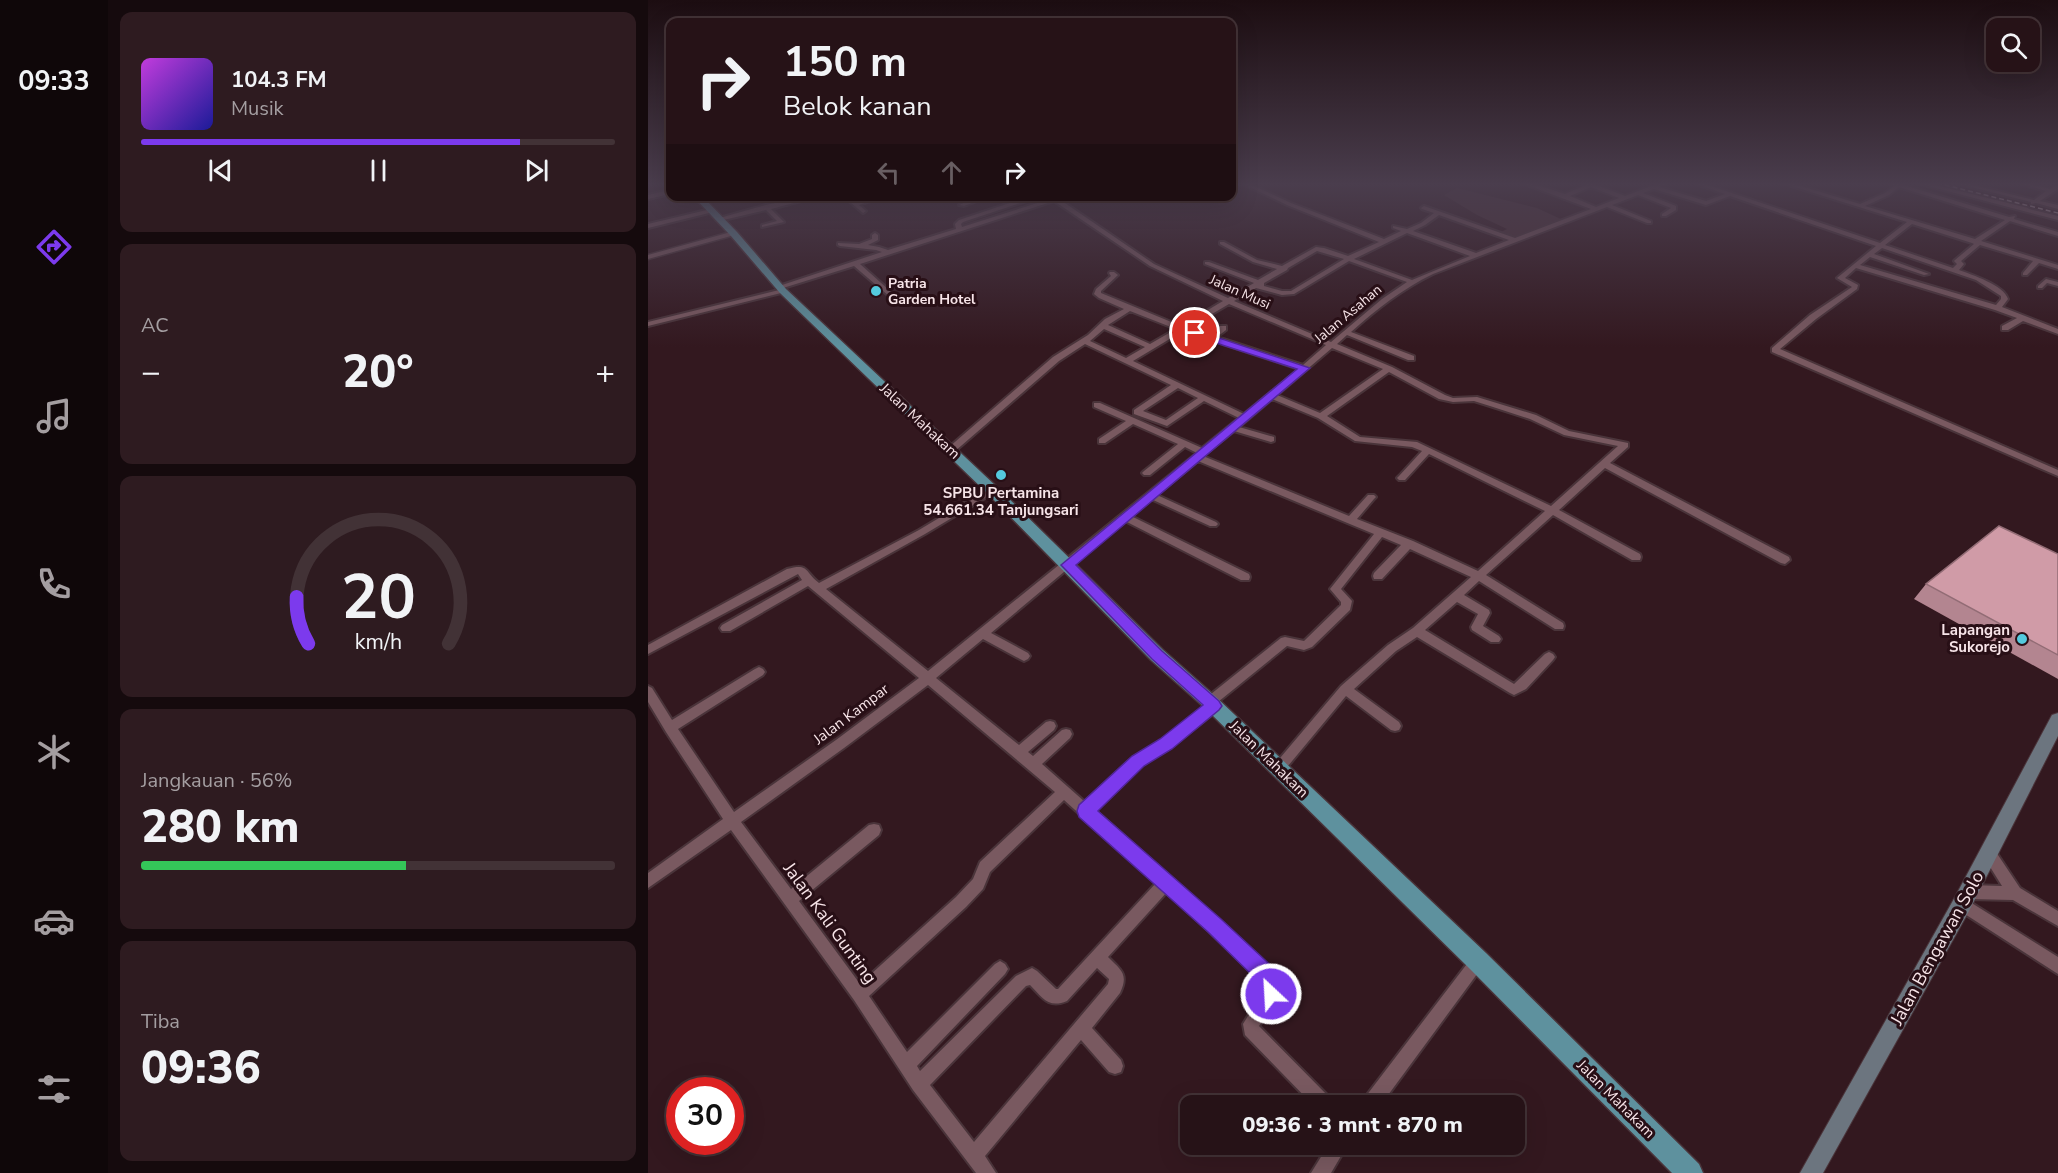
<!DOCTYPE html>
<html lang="id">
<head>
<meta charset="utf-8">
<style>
  body { margin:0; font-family:"Nunito Sans",sans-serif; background:#2e1b20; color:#f1f3f6; height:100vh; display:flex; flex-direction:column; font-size:22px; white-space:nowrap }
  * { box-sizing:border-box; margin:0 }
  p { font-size:20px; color:#a49ea1 }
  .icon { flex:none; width:33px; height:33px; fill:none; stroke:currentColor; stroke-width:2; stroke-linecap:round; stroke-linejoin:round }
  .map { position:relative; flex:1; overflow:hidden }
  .sheet { display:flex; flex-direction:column; gap:12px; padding:12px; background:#150a0d; width:540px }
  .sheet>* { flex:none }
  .banner { position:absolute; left:18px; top:18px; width:570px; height:183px; border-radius:12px; box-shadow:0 6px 24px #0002,0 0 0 2px #423236; background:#261217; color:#f1f3f6; overflow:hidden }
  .fabs { position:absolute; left:1338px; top:18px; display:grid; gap:12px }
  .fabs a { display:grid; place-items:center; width:54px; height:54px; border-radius:12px; background:#261217; box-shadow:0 6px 24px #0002,0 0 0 2px #423236; font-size:30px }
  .speed { position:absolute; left:18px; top:1077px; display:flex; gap:12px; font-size:30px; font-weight:700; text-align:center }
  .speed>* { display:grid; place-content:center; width:78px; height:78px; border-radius:50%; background:#261217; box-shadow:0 6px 24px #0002,0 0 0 2px #423236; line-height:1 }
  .speed .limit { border:9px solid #d22; background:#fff; color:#111 }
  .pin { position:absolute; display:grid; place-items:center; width:51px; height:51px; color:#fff; margin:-26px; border:3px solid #fff; border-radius:50%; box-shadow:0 2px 6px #0007 }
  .me { position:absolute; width:66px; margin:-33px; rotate:335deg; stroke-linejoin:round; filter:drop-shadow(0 0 4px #0008) }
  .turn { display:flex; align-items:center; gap:21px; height:126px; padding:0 18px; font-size:27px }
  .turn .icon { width:78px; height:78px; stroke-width:2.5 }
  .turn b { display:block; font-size:42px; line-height:51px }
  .lanes { display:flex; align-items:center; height:57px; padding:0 18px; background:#0003; justify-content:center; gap:30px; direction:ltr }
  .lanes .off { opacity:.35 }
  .big { font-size:45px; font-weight:800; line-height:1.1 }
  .sheet .widget { flex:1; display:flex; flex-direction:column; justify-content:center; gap:9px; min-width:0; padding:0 21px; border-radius:12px; background:#2e1b20 }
  .sheet .dial { align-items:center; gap:0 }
  .dial svg { height:156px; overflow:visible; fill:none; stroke:#423236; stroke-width:7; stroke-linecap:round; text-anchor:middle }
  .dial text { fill:#f1f3f6; stroke:none }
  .song { display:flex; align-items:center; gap:18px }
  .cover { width:72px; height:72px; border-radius:9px; background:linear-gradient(135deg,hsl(290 70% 55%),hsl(240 70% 35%)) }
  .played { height:6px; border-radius:3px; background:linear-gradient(90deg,#7c3aed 80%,#423236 80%) }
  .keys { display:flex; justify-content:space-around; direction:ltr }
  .heat { display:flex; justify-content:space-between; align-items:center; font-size:33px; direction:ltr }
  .charge { height:9px; border-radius:4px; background:linear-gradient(90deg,#34c759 56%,#423236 0) }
  .trip { position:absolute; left:532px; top:1095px; width:345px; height:60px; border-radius:12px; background:#261217; box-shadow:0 6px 24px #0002,0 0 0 2px #423236; font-weight:800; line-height:60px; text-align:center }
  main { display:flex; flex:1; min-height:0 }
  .menu { display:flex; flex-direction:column; width:108px; justify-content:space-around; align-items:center; background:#0f0709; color:#a49ea1 }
  .menu .icon { width:42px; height:42px }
  .menu .selected { color:#7c3aed }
  .menu b { font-size:27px; color:#f1f3f6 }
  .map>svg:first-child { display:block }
  .green { fill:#4a2f36 }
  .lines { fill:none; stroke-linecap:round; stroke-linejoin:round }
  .minor-casing { stroke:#4a343a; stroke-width:4 }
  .tertiary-casing { stroke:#4a343a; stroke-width:3 }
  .secondary-casing { stroke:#4a343a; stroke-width:2 }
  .primary-casing { stroke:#4a343a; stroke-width:3 }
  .minor { fill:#795960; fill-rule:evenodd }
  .tertiary { fill:#795960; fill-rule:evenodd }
  .secondary { fill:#6c757f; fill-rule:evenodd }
  .primary { fill:#5e919e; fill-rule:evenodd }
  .rail { stroke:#d7c3c8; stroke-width:1.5; stroke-dasharray:5 3; stroke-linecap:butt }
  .wall { fill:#b38590 }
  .building { fill:#d09ba7; stroke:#926c75; stroke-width:1.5 }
  .route { fill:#7c3aed; stroke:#51269a; stroke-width:1.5 }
  .poi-dot { fill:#54cade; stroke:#280f16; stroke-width:2 }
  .labels { text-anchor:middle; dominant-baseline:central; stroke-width:6; stroke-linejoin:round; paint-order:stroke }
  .far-poi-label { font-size:14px; font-weight:bold; fill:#f7e4e8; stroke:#280f16; text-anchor:start }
  .far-street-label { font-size:14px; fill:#f7e4e8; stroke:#280f16 }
  .street-label { font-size:15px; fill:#f7e4e8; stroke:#280f16 }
  .poi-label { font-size:15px; font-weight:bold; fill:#f7e4e8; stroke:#280f16 }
  .near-street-label { font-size:18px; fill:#f7e4e8; stroke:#280f16 }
</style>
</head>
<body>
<main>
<nav class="menu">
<b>09:33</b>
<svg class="icon selected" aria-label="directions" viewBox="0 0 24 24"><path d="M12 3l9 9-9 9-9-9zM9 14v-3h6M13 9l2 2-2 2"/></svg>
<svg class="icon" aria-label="music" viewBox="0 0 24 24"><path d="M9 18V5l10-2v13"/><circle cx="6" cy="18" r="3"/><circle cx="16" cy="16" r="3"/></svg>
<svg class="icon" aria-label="phone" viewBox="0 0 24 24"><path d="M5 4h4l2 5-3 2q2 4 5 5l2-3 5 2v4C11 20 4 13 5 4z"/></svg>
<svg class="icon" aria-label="climate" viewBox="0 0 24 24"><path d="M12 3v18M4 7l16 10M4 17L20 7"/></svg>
<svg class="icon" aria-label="car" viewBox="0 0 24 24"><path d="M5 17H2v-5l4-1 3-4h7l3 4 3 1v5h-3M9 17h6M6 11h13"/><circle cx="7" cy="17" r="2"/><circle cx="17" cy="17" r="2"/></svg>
<svg class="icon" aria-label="filters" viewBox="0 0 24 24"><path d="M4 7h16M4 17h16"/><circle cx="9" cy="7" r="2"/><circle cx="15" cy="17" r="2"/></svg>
</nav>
<section class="sheet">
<div class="widget">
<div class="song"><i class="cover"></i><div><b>104.3 FM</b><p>Musik</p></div></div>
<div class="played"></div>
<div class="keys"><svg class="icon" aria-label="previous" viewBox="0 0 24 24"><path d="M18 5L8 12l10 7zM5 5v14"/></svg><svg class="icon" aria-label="pause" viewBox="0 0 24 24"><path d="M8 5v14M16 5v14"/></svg><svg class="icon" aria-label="next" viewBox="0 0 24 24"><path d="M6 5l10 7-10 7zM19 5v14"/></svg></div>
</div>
<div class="widget"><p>AC</p>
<div class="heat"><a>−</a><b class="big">20°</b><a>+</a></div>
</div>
<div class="widget dial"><svg viewBox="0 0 100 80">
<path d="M14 69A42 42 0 1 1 86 69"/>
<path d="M14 69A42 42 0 0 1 8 45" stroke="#7c3aed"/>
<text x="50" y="56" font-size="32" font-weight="700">20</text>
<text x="50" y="72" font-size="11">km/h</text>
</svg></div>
<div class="widget"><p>Jangkauan · 56%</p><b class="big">280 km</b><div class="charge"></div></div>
<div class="widget"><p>Tiba</p><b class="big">09:36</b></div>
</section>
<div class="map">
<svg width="1410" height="1173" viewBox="0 0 1410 1173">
  <rect width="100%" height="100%" fill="#33181f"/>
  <path class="green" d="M809 188 889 208 915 220 866 239 851 233 859 229 829 215 796 195Z"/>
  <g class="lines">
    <g class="minor-casing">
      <path id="minor" d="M593 183H600L643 203 736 239 753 231 745 228V226L759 229 773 223 786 213 774 209 773 208 776 206 867 238 943 209 874 183H883L917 194 938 185 935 183H943L977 196 1011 183H1019L1011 187 1058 201 1077 194 1046 183H1054L1232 243 1259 222 1134 183H1143L1212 204 1237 193 1246 186 1240 183H1249L1361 217 1367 216 1366 219 1410 232V236L1362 221 1333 241 1410 265V269L1391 263 1379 275H1375V273L1385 261 1332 245 1313 261 1316 264 1311 270C1324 275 1356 285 1360 299L1354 307 1410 329V334L1375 321 1360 330H1354V326L1369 318 1347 310 1208 268 1197 278 1210 285 1209 289 1168 319 1132 349 1410 470V476L1124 352V348L1162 315 1204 287 1189 278 1228 246 1082 196 1058 205 1006 189 995 193 1028 206V210L1018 216H1014V214L1023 208 990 195 964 205 1003 221V223H999L959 207 785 274C754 289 729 309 703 332L766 356V360H760L699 335 689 344 744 367 797 395 805 398 829 397 888 415 921 431 980 443V447L962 463 1141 557 1142 560 1137 564 1133 563 957 468 911 510 992 554 993 557 992 560H984L905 515 838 575 915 623 916 626 915 629H907L831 581 816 595 841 610 842 613 835 626 851 636 853 639 851 642H843L824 630 823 627 830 614 809 602 777 630 866 684 897 654 901 652 905 654 907 657 905 660 878 689 866 695 862 693 769 637 748 651 706 689 751 722 753 726 751 730 747 731 743 730 698 696 635 772 631 774 627 772 625 768 627 764 693 686 740 645 765 628 823 577 762 549 734 579H726L725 576 726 573 753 545 734 537 693 589 704 601 702 610 664 647 656 650 639 646 570 702 572 706 570 710 522 748 494 765 447 810 571 920 628 974C637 994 622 1010 611 1026L684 1100 686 1106H666L597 1035 595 1024 615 992 616 983 519 892 460 957C473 970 481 974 472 993L444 1028 473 1060 475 1066 473 1072 467 1074 461 1072 433 1040 337 1156 348 1173H328L265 1090 206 1000 83 830 0 888V873L75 819 18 732 0 702V686L4 688 24 720 107 669 111 667 115 669 117 672 115 675 30 729 86 812 188 740 271 678 160 586 82 631H74L72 628 74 625 154 580 150 574 0 654V645L139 569C161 563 156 571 171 583L271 530 341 488H347L349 490 347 492 277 534 178 589 280 671 549 453 537 447 502 475H496L494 473 496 471 530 444 485 424 457 443H451V439L478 421 446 407V403H452L554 448 591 418 556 401 519 426 486 414V410L523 385 437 344 411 361 306 452H300V448L405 357 440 335 457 319 476 309 451 298 446 294 448 289 463 276 461 273 462 272H466L470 275 453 291V293L533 326 575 301 502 266 406 201 212 264 252 300V302H248L206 266 135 288H131V286L234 252 228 250 192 246 190 245V243L211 244 224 239V235L227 233 230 235V240L220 245 231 247 240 250 308 229 307 224 311 220 383 196H393L315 222 313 224 314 227 402 199 399 196H419L411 199 506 264 580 298 606 283 557 264V262H561L610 280 629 269 605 262 572 244V242H576L609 260 634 266 668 247 676 248 700 256 731 242 639 205ZM943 187 971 198 948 207 922 196ZM1251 187 1357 220 1327 239 1217 206 1241 195ZM791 215 861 240 828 253 765 231 777 225ZM1264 224 1324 243 1326 244 1307 260 1306 261 1309 264 1305 268 1237 245ZM759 233 822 256 764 280 706 259ZM1234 248 1328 280 1353 296V299L1348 305 1212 265 1222 257 1276 275 1281 274 1226 254ZM669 251 696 259 643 291H634L616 286V283L639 270 640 268ZM701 261 759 282 734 299 683 342 586 301 608 288 634 295 646 294ZM581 304 678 345 655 365 569 337 578 330V326H572L563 335 540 328ZM482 311 528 329 502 344 460 325ZM456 329 497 347 478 358 442 341ZM535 331 651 369 596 414 485 361ZM684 348 735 369 672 413 629 395ZM741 372 791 399 805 402 826 401 842 406 882 419 916 435 970 446 903 506 769 442 712 437 679 416ZM530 388 550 398 518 420 495 411ZM624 399 670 418 707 441 764 447 774 451 751 476 749 478 751 480H757L781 454 897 511 830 571 765 541 709 519 726 499 728 497 726 495H720L701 516 555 456 586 431 623 442 626 441V437L591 427ZM550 461 726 534 682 589 693 602V605L656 641 637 637 633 638 558 698 556 702 558 706 514 740 486 757 437 802 394 764 422 738 424 734 422 730 418 729 414 730 385 756 380 752 406 730 408 726 406 722 402 721 398 722 371 745 288 678 335 639 372 659 376 661 380 659 382 656 380 653 343 633 477 521 593 580H601L602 577 601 574 483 516 503 499 562 526H568L570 524 568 522 509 495ZM280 685 407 792 332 862 325 879 308 897 212 984 151 901 231 835 233 830 231 825 226 824 221 825 143 889 93 822 196 748ZM416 800 508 883 410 989H408L389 971 384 968 368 976 272 1071 269 1066 357 974 360 969 357 964 352 961 347 964 259 1052 221 996 318 907 335 889 342 872ZM449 968 461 979 460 984 326 1142 282 1085 378 986 382 985C394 997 400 1009 419 1001Z
        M1269 183H1279L1380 208 1381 209 1410 216V220Z
        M1307 183H1317L1386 200 1398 191 1371 183H1380L1402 189 1410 184V189L1392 201 1410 205V209L1388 203 1383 204V202Z
        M22 190V194L0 199V195Z
        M160 196H172L123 209 136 222 114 227V225L129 221 118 210 71 221 68 219 118 205Z
        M195 196H202L208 202 225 196H236L211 205 218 211 215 213Z
        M265 196H272L274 199 269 200Z
        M332 196H342L316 206 311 205Z
        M63 209 65 210V212L0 228V224Z
        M1398 279 1410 282V286L1399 283 1394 288H1390V286Z
        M135 289 137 290V292L0 326V322Z
        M1341 847 1346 849 1372 888 1410 911V926L1365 900 1321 899 1316 897 1314 892 1316 887 1321 885 1354 886 1334 854 1336 849Z
        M1314 897 1410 957V974L1309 909 1307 904 1309 899Z
        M830 953 835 956 838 961 835 966 732 1106H713L715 1100 825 956Z
        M681 1144H700L683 1173H663Z"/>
    </g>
    <g class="tertiary-casing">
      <path id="tertiary" d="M83 232 90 234 0 259V255Z"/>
    </g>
    <g class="secondary-casing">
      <path id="secondary" d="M1410 713V736L1321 911 1175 1173H1152L1307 897 1404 715Z"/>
    </g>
    <g class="primary-casing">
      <path id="primary" d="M45 196H54L89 232 138 289 349 487 515 650 568 697 838 953 1051 1164 1055 1173H1024L822 969 556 707 503 660 339 493 132 293 83 236Z"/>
    </g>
    <use href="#minor" class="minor"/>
    <use href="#tertiary" class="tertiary"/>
    <use href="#secondary" class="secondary"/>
    <use href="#primary" class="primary"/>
    <path class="rail" d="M1289 183 1410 213"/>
  </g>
  <path class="wall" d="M1410 554V679L1266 599 1278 584Z"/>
  <path class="building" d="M1351 526 1410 554V655L1278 584Z"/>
  <linearGradient id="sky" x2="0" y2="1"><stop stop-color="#1c0d11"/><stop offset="0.53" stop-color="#4a3d4d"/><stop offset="1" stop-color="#4a3d4d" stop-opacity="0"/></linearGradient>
  <rect width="1410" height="347" fill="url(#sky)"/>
  <path class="route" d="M543 331H550L662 368 428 565 514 651 571 701 574 706 571 710 524 749 496 766 450 811 573 919 630 972 635 984 631 1001 623 1004 616 1001 613 994 615 986 560 932 431 817 429 811 431 805 484 756 512 739 555 705 504 659 413 565 649 369 543 335Z"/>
  <g class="poi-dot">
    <circle cx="228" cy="291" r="6"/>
    <circle cx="353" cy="475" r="6"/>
    <circle cx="1374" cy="639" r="6"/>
  </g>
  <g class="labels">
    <g class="far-poi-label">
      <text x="240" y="283">Patria<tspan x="240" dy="16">Garden Hotel</tspan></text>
    </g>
    <g class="far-street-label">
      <text transform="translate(592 292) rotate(24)">Jalan Musi</text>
      <text transform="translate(700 314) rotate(-40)">Jalan Asahan</text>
    </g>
    <g class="street-label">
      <text transform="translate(272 421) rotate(43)">Jalan Mahakam</text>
      <text transform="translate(203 714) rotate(-37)">Jalan Kampar</text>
      <text transform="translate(621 759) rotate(44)">Jalan Mahakam</text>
      <text transform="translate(968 1099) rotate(45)">Jalan Mahakam</text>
    </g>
    <g class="poi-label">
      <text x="353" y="493">SPBU Pertamina<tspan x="353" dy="17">54.661.34 Tanjungsari</tspan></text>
      <text x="1362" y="630" text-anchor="end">Lapangan<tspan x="1362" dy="17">Sukorejo</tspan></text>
    </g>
    <g class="near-street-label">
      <text transform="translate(182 923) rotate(54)">Jalan Kali Gunting</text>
      <text transform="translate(1289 948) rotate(-61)">Jalan Bengawan Solo</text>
    </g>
  </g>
</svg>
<div class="fabs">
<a><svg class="icon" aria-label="search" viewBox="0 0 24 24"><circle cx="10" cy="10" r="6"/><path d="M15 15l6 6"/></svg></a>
</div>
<div class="speed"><div class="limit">30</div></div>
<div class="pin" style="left:547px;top:333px;background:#d93025"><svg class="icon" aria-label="arrive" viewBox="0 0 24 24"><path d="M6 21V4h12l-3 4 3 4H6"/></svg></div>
<svg class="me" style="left:623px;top:994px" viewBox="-20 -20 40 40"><circle r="17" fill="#7c3aed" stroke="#fff" stroke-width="3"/><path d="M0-11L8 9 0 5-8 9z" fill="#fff"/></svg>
<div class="trip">09:36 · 3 mnt · 870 m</div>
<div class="banner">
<div class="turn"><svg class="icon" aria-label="right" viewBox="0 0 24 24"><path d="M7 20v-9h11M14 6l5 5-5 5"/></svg><div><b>150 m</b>Belok kanan</div></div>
<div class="lanes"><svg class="icon off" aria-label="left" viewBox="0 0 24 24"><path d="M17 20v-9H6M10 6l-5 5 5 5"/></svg><svg class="icon off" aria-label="ahead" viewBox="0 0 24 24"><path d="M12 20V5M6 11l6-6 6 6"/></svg><svg class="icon" aria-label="right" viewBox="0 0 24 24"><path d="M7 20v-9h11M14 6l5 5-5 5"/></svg></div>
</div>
</div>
</main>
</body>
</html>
